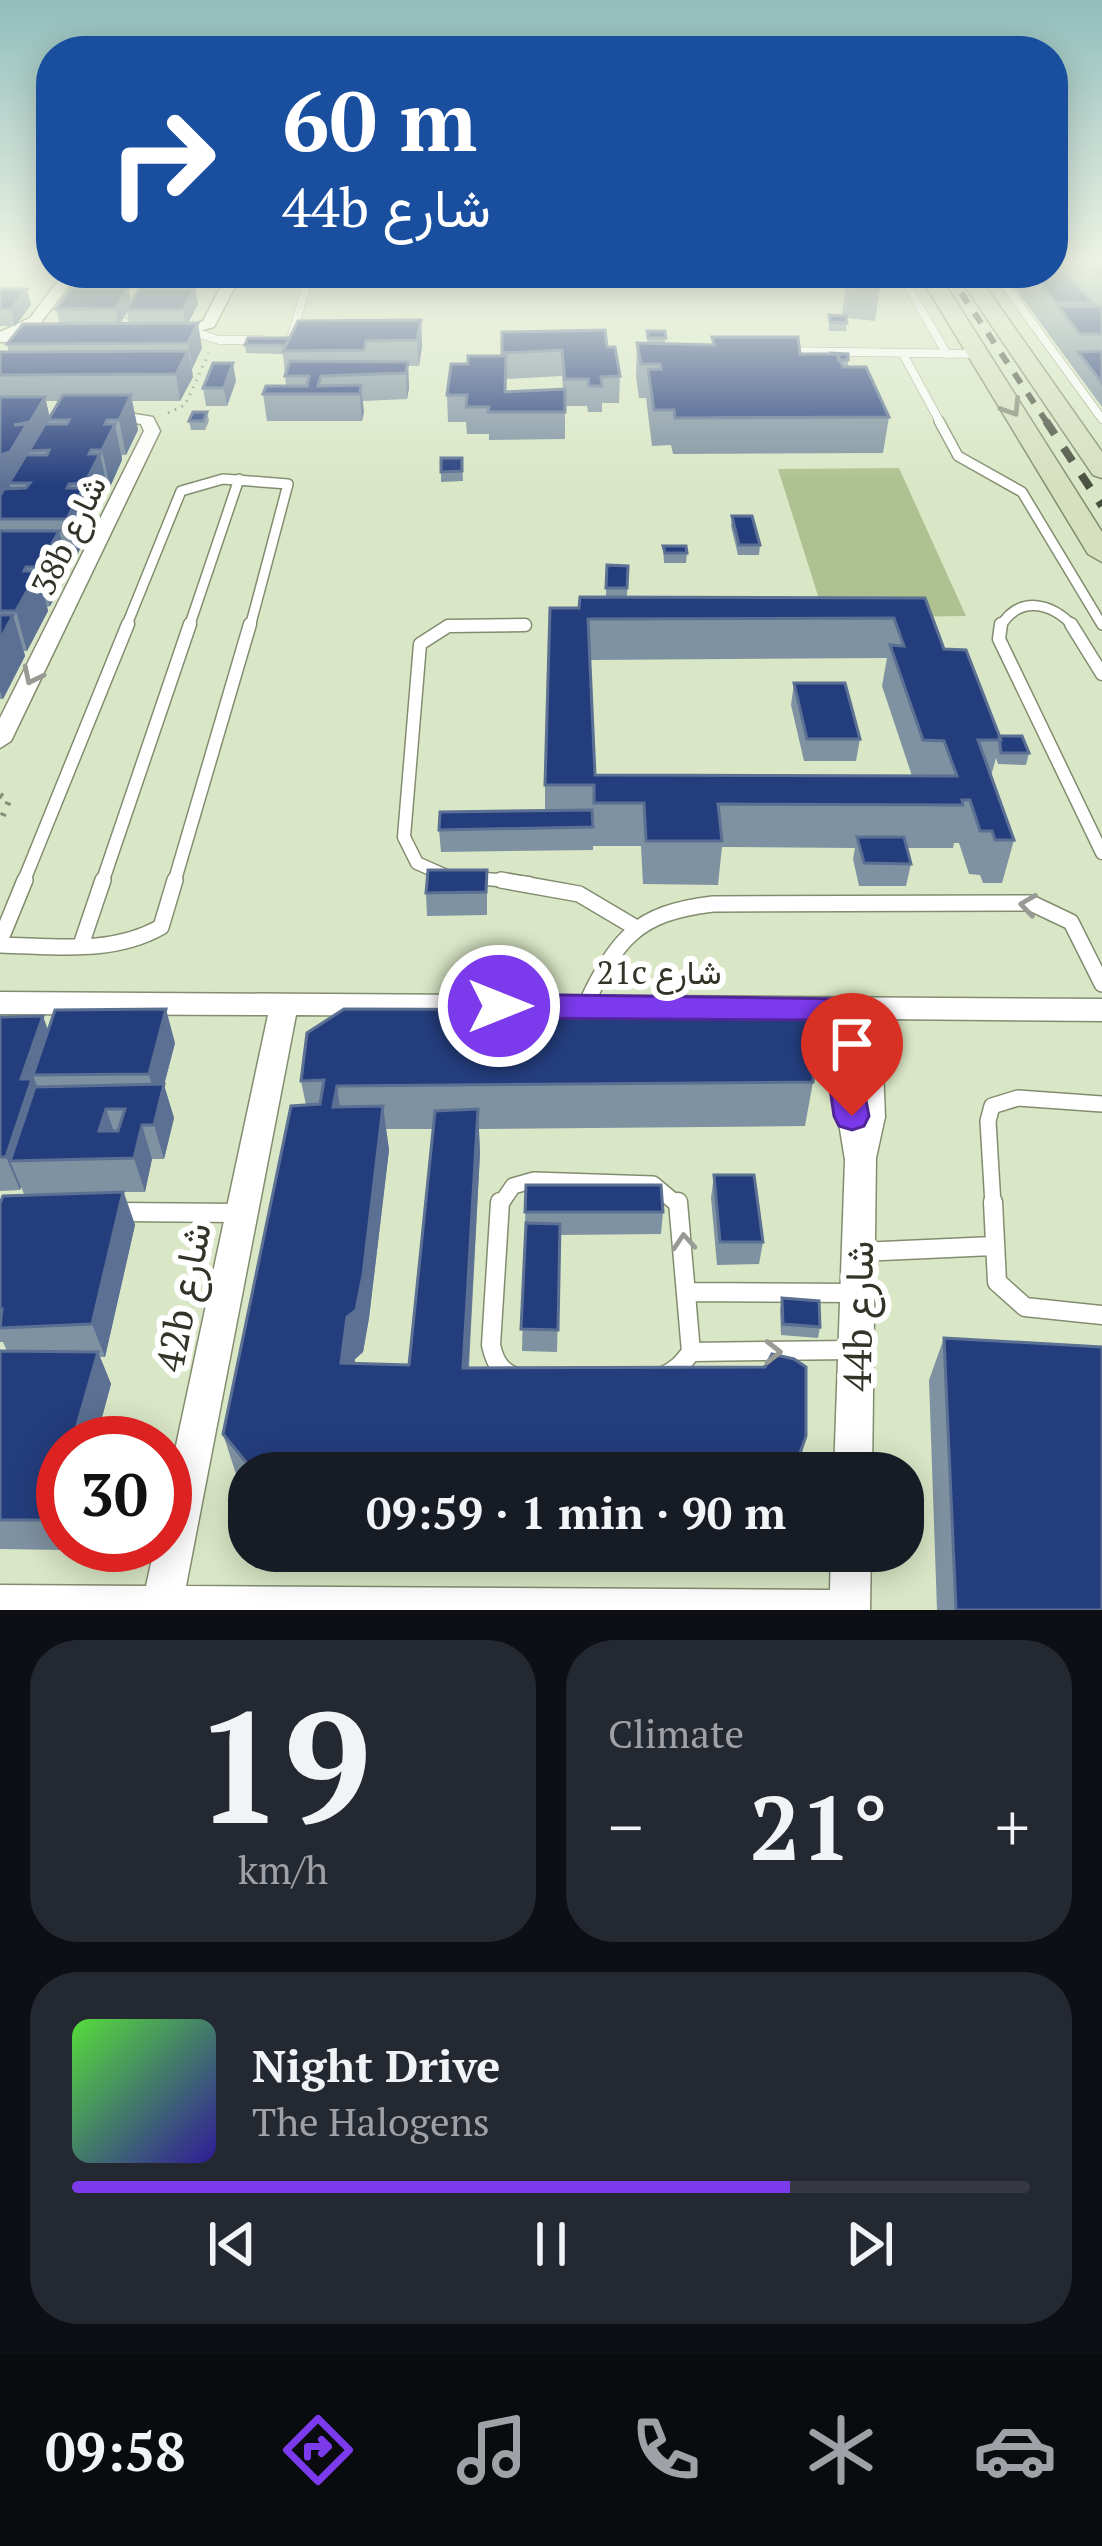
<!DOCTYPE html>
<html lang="en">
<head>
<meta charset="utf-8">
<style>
  body { margin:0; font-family:"PT Serif",Vazirmatn,serif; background:#242831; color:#f1f3f6; height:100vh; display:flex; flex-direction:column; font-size:45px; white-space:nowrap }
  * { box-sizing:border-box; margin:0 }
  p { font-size:39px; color:#9ea1a6 }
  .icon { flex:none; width:66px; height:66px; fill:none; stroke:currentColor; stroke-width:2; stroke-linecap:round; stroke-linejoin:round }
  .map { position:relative; height:1610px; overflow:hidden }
  .sheet { display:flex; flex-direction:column; gap:30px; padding:30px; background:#0d0f14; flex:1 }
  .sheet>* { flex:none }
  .guide { position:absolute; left:36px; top:36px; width:1032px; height:252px; border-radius:48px; box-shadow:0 6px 30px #0003; background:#1a4fa0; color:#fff; overflow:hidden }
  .speed { position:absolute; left:36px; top:1416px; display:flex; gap:24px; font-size:60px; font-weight:700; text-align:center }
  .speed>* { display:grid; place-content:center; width:156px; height:156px; border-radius:50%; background:#171b24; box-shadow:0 6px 30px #0003; line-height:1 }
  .speed .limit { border:18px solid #d22; background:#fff; color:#111 }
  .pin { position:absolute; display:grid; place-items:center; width:102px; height:102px; color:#fff; margin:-123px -51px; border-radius:50% 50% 50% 0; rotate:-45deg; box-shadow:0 0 12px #0007 }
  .pin .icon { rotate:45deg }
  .me { position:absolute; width:132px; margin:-66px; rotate:90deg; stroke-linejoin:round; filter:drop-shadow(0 0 9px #0008) }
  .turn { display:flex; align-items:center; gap:42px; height:252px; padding:0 48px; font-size:54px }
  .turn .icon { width:156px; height:156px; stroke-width:2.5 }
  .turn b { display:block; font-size:84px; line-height:102px }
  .big { font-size:90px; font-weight:600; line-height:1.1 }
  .sheet .tile { flex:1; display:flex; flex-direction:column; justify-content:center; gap:18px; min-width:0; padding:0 42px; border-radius:48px; background:#242831 }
  .sheet .dial { align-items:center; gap:0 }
  .dial b { font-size:156px; line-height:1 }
  .song { display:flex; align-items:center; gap:36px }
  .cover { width:144px; height:144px; border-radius:18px; background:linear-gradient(135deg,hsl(110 70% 55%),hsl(250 70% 35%)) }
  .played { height:12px; border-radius:6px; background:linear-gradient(90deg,#7c3aed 75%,#363941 75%) }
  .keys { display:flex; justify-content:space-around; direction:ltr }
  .heat { display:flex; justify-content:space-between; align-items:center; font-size:66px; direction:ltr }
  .sheet .tiles { flex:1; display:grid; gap:30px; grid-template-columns:1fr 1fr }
  .tile:last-child { grid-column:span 2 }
  .trip { position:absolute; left:228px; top:1452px; width:696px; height:120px; border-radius:48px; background:#171b24; box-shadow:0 6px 30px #0003; font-weight:600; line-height:120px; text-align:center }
  .dock { display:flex; height:192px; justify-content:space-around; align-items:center; background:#090b0e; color:#9ea1a6 }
  .dock .icon { width:84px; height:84px }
  .dock .active { color:#7c3aed }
  .dock b { font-size:54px; color:#f1f3f6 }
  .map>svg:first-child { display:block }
  .green { fill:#afc190 }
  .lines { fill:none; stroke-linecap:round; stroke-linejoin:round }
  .service-far4-casing { stroke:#828d6f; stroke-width:9 }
  .service-far3-casing { stroke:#828d6f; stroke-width:12 }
  .service-far2-casing { stroke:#828d6f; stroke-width:15 }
  .service-far1-casing { stroke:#828d6f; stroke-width:18 }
  .service-casing { stroke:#828d6f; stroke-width:21 }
  .minor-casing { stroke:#828d6f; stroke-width:3 }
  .secondary-casing { stroke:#828d6f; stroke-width:3 }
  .path-far1 { stroke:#848d76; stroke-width:3; stroke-dasharray:1.5 6; stroke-linecap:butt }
  .path { stroke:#848d76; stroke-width:6; stroke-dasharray:3 9; stroke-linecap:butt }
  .service-far4 { stroke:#fff; stroke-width:8 }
  .service-far3 { stroke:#fff; stroke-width:9 }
  .service-far2 { stroke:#fff; stroke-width:12 }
  .service-far1 { stroke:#fff; stroke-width:15 }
  .service { stroke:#fff; stroke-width:18 }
  .minor { fill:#fff; fill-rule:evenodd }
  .secondary { fill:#d6e0bf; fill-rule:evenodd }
  .rail-far1 { stroke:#484f3f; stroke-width:6; stroke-dasharray:12 12; stroke-linecap:butt }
  .rail { stroke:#484f3f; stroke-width:8; stroke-dasharray:16 16; stroke-linecap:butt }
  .wall { fill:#7f92a2; fill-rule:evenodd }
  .shaded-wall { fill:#5b7093 }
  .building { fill:#243d7d; stroke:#5b7093; stroke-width:3; fill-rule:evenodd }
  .oneway { stroke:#838a74 }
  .oneway2 { stroke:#989a94 }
  .route { fill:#7c3aed; stroke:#51269a; stroke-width:3 }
  .labels { text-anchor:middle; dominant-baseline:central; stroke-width:12; stroke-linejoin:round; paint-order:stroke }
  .street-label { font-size:33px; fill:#303528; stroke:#fff }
  .near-street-label { font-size:39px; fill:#303528; stroke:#fff }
</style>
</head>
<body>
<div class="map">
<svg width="1102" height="1610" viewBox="0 0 1102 1610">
  <rect width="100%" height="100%" fill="#dae7c6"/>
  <path class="green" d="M899 468 966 616 825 618 778 469Z"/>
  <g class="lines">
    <g class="service-far4-casing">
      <path id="service-far4" d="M900 273 947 354
        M996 273 1102 419
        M194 332 219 340H262
        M291 339 310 273
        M785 351 978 354
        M903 354 941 424"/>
    </g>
    <g class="service-far3-casing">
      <path id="service-far3" d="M939 421 958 456 1022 492 1102 625
        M126 627 181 491 223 479 288 484 250 627
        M189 627 239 479
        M447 627 525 625
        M1000 627C1019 595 1051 602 1074 627"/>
    </g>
    <g class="service-far2-casing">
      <path id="service-far2" d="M1001 624 999 639 1102 853
        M1071 624 1102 674
        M444 875 417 863 404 837 420 644 448 626 525 625
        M476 878 529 883
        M23 883 128 624
        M102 883 190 624
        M174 883 250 624"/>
    </g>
    <g class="service-far1-casing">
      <path id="service-far1" d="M501 880 579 894 633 926
        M0 941 25 880
        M0 945C55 946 111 955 161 927L175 880
        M81 945 103 880
        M585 1006C617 939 636 913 713 904L1031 903 1071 922 1102 984
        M500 1205 513 1186 534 1180 653 1184 678 1205
        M993 1205 988 1121 992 1106 1018 1098 1102 1104"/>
    </g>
    <g class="service-casing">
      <path id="service" d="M500 1202 491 1345C494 1358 498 1369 511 1375 539 1389 633 1387 663 1376 676 1371 683 1363 691 1352L678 1202
        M993 1202 997 1282 1025 1307 1102 1315
        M117 1212 240 1213
        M860 1252 993 1246
        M687 1292 857 1293
        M691 1352 852 1350"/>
    </g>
    <g class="minor-casing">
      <path id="minor" d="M64 273H78L40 324 19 334 51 335V341L0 342V332L30 318Z
        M228 273H242L214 327 165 340V334L203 321Z
        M104 409 153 417 160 431 11 741 0 748V718L144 431 141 424 98 417V411Z
        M0 992 1102 999V1021L881 1019 885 1117 876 1158 872 1473H834L845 1160 822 1019 296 1015 186 1586 830 1590 831 1551H871L870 1610H0V1585L146 1586 155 1545H165V1497L268 1015 0 1014Z"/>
    </g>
    <g class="secondary-casing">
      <path id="secondary" d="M918 273H938L1102 532V562L1088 554Z
        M956 273H976L1102 452V478L1093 475Z"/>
    </g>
    <path class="path-far1" d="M0 269 7 261
      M142 294 156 273
      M114 338 131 311
      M168 413 185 405 209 353"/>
    <path class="path" d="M0 795 9 801 0 822"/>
    <use href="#service-far4" class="service-far4"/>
    <use href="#service-far3" class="service-far3"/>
    <use href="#service-far2" class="service-far2"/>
    <use href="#service-far1" class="service-far1"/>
    <use href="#service" class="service"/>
    <use href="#minor" class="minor"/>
    <use href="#secondary" class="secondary"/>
    <path class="rail-far1" d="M948 273 1048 424"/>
    <path class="rail" d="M1046 421 1102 506"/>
  </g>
  <path class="wall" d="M1053 261H1102V407L1004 273H1053Z
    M881 280 875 321 847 318 846 331H829V315H842L846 286Z
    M128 288 131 302 198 304 188 323 202 348 192 369 193 377 180 401H132L138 430 126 455H122V460L110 487H107L108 490 94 521H91L92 525 76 557H66L69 570 50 606 47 607 48 611 27 651H24L25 656 3 699H0V352H9L7 344 23 324H60L56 309ZM127 312 129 323H120ZM46 401H59L50 417Z
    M0 289H27L31 305 15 326H0Z
    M421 320 422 346 419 366H408L409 388 407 399 363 401 362 421H267L263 394 286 386 283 354 246 353 245 345Z
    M665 331V343L712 345V337L800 354H848V365L889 417 883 453 673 454 671 445 652 446 646 398H639L636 376 637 343H647L648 338Z
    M502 332 607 347 620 376 619 403H602V412H588L587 406H565V439L489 440V434H467L466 422H448L447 395 468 364 502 356ZM562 376 563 389 506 391V379Z
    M236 381 227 406H206L203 388Z
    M207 412 209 421 205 430H191L189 421Z
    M441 458H462L463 481 441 482Z
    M732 516 760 545 759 555H738L731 526Z
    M663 546 687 553 686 563H664Z
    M607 565 628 566 627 597 925 598 944 649 999 736 1029 753 1026 765 998 764 996 758 991 776 1014 840 1002 883H983L980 875 969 874 959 843H954L953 848H907L911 864 906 886H859L853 859 855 848 722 847 718 885 643 884 641 846H593V840V850L441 852 439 830 545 811V785L579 608 606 597ZM887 658 882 686 912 776 595 775 590 660Z
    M794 683 860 739 856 761H804L791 705Z
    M487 870V915L427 916 426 893Z
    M0 1017 48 1031 175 1043 164 1085 174 1118 164 1159H152L145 1192H124L135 1225 105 1357H100L111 1384 95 1443H63V1545H68L67 1550 0 1549V1351H7L3 1342H0V1204L24 1194 21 1187 20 1190 0 1191Z
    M301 1081 813 1082 805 1126 479 1129 480 1153 469 1368 806 1436 797 1473H249V1491L236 1474 223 1434 306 1105ZM386 1129H433L409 1365 354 1364 355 1359 363 1352 369 1318 389 1150Z
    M714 1175 763 1242 759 1264 717 1265 711 1198Z
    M526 1185 663 1212 661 1234 560 1235 557 1352 522 1351Z
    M782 1298 820 1327 818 1338 781 1335 780 1309Z
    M944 1338 1102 1610H937L929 1380Z"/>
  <path class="shaded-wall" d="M128 288 132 304 119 326 115 309Z
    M195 288 198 304 186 327 183 310Z
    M27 289 31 305 15 326 11 309Z
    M421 320 422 346 419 366 417 340Z
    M198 323 202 348 192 369 188 343Z
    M188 351 193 377 180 401 176 374Z
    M408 362 409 388 407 399 406 373Z
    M233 363 236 381 227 406 224 388Z
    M361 385 364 412 362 421 360 394Z
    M131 395 138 430 126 455 119 420Z
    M45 397 50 420H48L51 435 29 451 33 466 9 483 13 498 0 519V455L14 425Z
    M107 420 110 434 115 424 122 460 110 487 102 450Z
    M91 450 94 465 100 454 108 490 94 521 85 483Z
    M69 484 74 505 83 488 92 525 76 557 67 519V488Z
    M59 531 69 570 50 606 39 567Z
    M26 567 31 584 38 571 48 611 27 651 16 611Z
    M13 615 25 656 3 699 0 691V640Z
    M166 1009 175 1043 164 1085 174 1118 164 1159 154 1125 158 1107 149 1074Z
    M43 1016 55 1050 33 1075 40 1095 10 1161 21 1187 20 1190 6 1157 21 1079Z
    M337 1086 343 1130 333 1107Z
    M383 1106 389 1150 369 1318 363 1352 355 1359 349 1405 341 1363Z
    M106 1109 118 1143 99 1131Z
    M478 1109 480 1153 466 1410 463 1368Z
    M142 1125 152 1159 145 1192 134 1158Z
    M123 1192 135 1225 105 1357 92 1324Z
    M98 1352 111 1384 95 1443H72Z
    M63 1477V1543L51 1520Z"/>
  <path class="building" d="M1053 261H1056L1093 303H1056L1033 273H1053Z
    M1086 261H1102V278H1101Z
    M848 277 881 280 879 289 846 286Z
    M71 288H128L115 309H56Z
    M140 288H195L183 310H126Z
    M0 289H27L11 309H0Z
    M1058 306H1102V334H1080Z
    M829 315 846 316 847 323 830 322Z
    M421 320 417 340 366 341 364 350 283 351 298 321Z
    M198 323 188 343 7 344 23 324Z
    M605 330 607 347H615L620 376 601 377 602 386H589L588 379H565L562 350 502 353V332Z
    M647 331H665L666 338H648Z
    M712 337H798L800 354H837L843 367H866L889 417 675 418 674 410H654L648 369H661L660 364H641L637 343 714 345Z
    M248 338H289L286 345H245Z
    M188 351 176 374 0 375V352Z
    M1100 351 1102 354V383L1078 352Z
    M829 353 848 354V360H839L837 354Z
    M468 356H506L505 392 565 389V412H488L489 407H466L467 395H447L451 364H468Z
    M290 361 408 362 406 373 321 376 318 386 361 385 360 394H263L266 386H307L309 376H285Z
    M213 363H233L224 388H203Z
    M63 395H131L119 420H107L105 424H115L102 450H91L89 454H100L85 483 69 484 67 488H83L67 519H0V496L4 489 26 488 30 483H9L26 455H47L49 450 29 451 45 424H67L69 420H48Z
    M0 397H45L30 422 14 425 27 424 10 452 0 455Z
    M193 412H207L203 421H189Z
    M441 458H462V471L441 472Z
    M732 516H752L760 545H739Z
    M0 531H59L39 567H26L24 571H38L16 611H0Z
    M663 546H686L687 553H665Z
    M607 565 628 566 627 588H606Z
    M580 597 925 598 944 649 966 650 1001 740H978L1014 840H995L992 831H980L970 800H962L963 805 718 804 722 841H646L644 803H594V785H545L550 608H579ZM894 618 904 646 890 645 923 740 944 741 957 776 595 775 588 619Z
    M0 615H13L0 640Z
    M794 683H845L860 739H807Z
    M999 736H1022L1029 753H1001Z
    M592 810 593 827 439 830 440 812Z
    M857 837H904L911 864 864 863Z
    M428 870H487L486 892 426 893Z
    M166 1009 149 1074 33 1075 55 1010Z
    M344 1009 751 1010 805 1018 816 1032 813 1082 337 1086 333 1107 383 1106 363 1275 356 1310 347 1317 341 1363 409 1365 435 1111 478 1109 463 1368 765 1367 772 1354 794 1359 806 1367V1436L793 1473H255L223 1434 291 1106 320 1104 324 1080 301 1081 307 1033Z
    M43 1016 21 1079H32L6 1157H0V1017Z
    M164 1084 154 1125H142L134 1158 10 1161 35 1087ZM106 1109H125L118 1131H99Z
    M714 1175H754L763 1242H720Z
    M526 1185H661L663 1212H525Z
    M123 1192 92 1324 0 1328 2 1309H0V1204L3 1196Z
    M526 1223 560 1224 558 1330 521 1329Z
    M782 1298 819 1301 820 1327 783 1324Z
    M944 1338 1102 1347V1610H956Z
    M0 1351 98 1352 72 1443H63V1477L51 1520H0Z"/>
  <defs><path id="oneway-chevron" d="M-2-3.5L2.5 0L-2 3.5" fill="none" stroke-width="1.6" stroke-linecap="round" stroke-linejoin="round" transform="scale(3)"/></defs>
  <use class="oneway" href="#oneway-chevron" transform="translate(1012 408) rotate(58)"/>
  <g class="oneway2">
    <use href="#oneway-chevron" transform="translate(32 676) rotate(116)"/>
    <use href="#oneway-chevron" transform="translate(1028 905) rotate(-172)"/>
    <use href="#oneway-chevron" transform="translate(684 1242) rotate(-94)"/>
    <use href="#oneway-chevron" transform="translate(773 1352)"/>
  </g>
  <linearGradient id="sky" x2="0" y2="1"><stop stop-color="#91bdbb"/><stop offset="0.54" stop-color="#eef4e5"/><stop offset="1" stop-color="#eef4e5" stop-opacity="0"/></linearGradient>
  <rect width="1102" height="486" fill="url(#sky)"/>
  <path class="route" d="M499 994 846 999 869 1116 864 1126 852 1130 839 1126 834 1116 820 1020 499 1018 488 1014 483 1006 488 997Z"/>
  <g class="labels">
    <g class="street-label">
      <text transform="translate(68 535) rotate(-64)">38b شارع</text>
      <text x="659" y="971">21c شارع</text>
    </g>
    <g class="near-street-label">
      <text transform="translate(182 1297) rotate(-79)">42b شارع</text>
      <text transform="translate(857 1316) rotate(-89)">44b شارع</text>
    </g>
  </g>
</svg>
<div class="speed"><div class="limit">30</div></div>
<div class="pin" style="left:852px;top:1116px;background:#d93025"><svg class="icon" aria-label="arrive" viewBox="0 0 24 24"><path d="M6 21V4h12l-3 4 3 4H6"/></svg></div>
<svg class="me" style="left:499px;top:1006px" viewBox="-20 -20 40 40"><circle r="17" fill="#7c3aed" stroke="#fff" stroke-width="3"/><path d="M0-11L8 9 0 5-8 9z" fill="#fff"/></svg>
<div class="trip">09:59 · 1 min · 90 m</div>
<div class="guide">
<div class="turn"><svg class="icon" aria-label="right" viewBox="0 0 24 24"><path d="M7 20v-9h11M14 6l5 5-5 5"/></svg><div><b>60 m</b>44b شارع</div></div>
</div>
</div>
<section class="sheet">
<div class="tiles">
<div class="tile dial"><b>19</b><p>km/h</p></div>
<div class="tile"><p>Climate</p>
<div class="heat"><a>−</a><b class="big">21°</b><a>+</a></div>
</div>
<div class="tile">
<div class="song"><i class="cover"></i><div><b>Night Drive</b><p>The Halogens</p></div></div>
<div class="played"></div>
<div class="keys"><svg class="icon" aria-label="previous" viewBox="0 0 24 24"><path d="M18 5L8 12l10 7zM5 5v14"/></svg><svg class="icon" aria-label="pause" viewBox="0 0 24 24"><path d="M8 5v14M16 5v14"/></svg><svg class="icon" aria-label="next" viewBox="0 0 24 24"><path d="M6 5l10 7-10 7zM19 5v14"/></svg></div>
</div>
</div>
</section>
<nav class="dock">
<b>09:58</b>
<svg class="icon active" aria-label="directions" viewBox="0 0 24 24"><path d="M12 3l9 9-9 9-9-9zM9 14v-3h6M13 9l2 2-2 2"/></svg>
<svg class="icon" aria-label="music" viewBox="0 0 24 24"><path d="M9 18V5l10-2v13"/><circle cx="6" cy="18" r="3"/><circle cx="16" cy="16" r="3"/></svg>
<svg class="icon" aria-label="phone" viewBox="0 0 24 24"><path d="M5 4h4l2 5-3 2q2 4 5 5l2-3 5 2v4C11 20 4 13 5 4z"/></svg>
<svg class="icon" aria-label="climate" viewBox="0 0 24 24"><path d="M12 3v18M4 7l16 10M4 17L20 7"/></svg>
<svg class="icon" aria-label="car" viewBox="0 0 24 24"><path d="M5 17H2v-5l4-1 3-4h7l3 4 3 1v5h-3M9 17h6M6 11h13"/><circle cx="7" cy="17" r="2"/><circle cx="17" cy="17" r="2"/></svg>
</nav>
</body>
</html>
